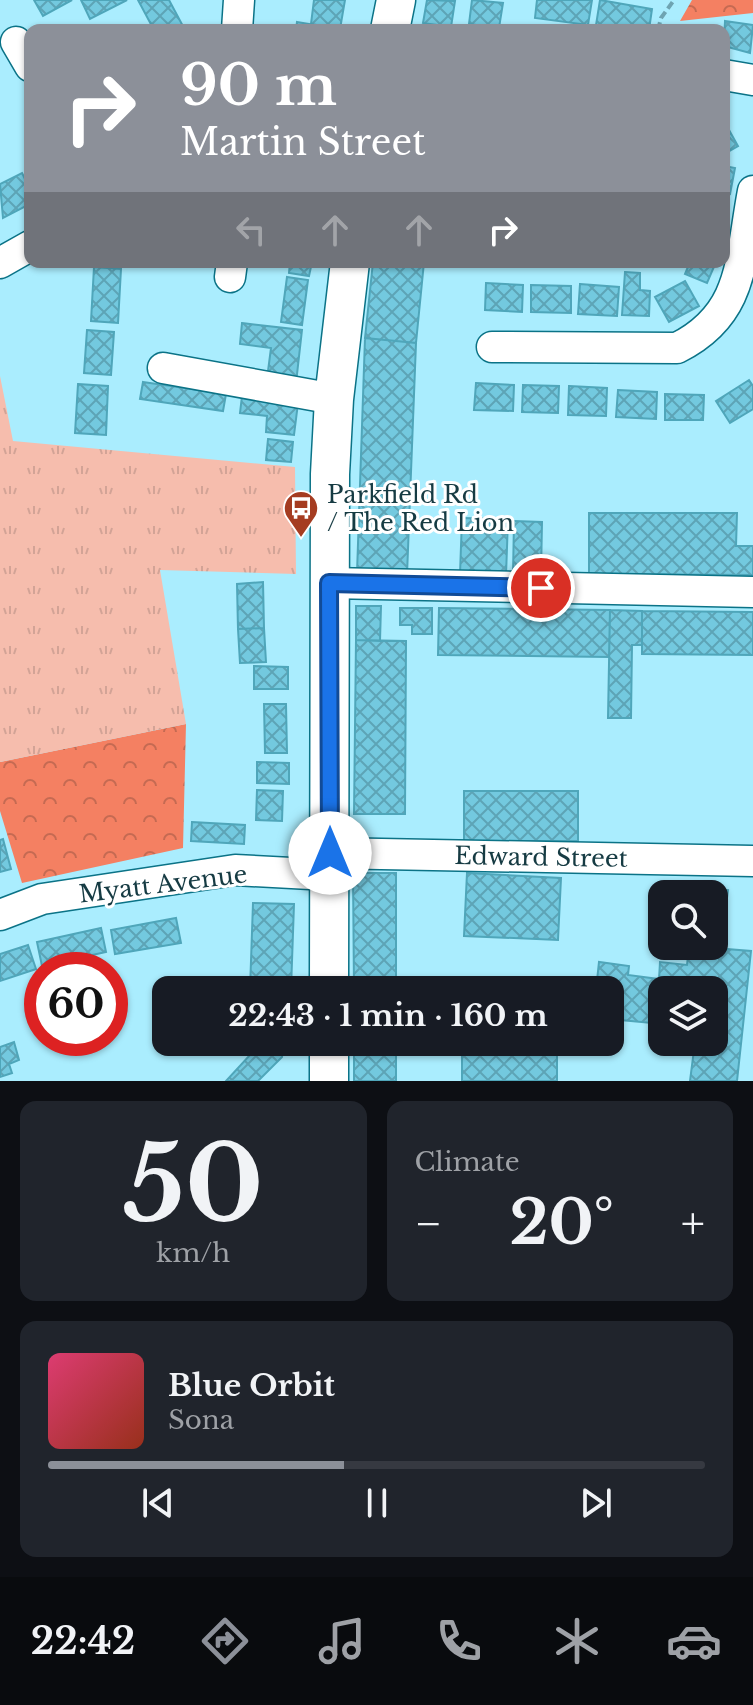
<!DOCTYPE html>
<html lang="en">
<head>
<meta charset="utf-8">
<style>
  body { margin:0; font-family:"Libre Baskerville",serif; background:#20242c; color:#f1f3f6; height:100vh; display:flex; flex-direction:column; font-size:30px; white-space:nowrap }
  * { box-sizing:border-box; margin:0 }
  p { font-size:26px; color:#9ea1a6 }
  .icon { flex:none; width:44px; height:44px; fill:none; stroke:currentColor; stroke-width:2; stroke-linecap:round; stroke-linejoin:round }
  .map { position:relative; height:1081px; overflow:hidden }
  .sheet { display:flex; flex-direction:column; gap:20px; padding:20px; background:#0d0f14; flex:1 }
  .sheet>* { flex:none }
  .hud { position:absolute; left:24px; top:24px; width:706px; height:244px; border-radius:16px; box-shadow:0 2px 6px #0004; background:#8c9099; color:#fff; overflow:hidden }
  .buttons { position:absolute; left:648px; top:880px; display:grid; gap:16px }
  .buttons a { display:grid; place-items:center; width:80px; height:80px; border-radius:16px; background:#171b24; box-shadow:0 2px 6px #0004; font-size:40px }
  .speed { position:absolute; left:24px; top:952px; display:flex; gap:16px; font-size:40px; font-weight:700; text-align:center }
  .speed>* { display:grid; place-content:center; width:104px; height:104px; border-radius:50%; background:#171b24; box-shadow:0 2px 6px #0004; line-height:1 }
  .speed .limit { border:12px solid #d22; background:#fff; color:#111 }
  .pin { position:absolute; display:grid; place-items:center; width:68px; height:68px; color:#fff; margin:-34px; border:4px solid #fff; border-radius:50%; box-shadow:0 2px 8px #0007 }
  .me { position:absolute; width:88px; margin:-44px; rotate:0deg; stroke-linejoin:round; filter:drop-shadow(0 0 6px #0008) }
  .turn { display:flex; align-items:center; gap:28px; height:168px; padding:0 24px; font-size:36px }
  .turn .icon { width:104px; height:104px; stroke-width:2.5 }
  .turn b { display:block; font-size:56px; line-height:68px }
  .lanes { display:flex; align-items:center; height:76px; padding:0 24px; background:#0003; justify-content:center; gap:40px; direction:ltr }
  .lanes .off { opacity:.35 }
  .big { font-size:60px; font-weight:700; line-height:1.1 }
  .sheet .card { flex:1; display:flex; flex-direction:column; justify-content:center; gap:12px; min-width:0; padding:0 28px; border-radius:16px; background:#20242c }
  .sheet .dial { align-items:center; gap:0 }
  .dial b { font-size:104px; line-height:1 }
  .song { display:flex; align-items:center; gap:24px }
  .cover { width:96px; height:96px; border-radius:12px; background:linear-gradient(135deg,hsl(340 70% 55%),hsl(10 70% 35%)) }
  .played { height:8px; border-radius:4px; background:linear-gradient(90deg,#8c9099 45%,#363941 45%) }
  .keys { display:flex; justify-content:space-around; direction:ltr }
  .heat { display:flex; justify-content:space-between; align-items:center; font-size:44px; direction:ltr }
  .sheet .tiles { flex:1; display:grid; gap:20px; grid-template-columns:1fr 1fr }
  .card:last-child { grid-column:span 2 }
  .trip { position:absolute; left:152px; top:976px; width:472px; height:80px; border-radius:16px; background:#171b24; box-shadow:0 2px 6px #0004; font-weight:700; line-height:80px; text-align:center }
  .dock { display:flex; height:128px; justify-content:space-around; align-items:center; background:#090b0e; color:#9ea1a6 }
  .dock .icon { width:56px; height:56px }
  .dock .active { color:#8c9099 }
  .dock b { font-size:36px; color:#f1f3f6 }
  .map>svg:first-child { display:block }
  .forest { fill:url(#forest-crowns) }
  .park { fill:url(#park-tufts) }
  .building { fill:url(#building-cross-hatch); stroke:#4fa6ba; stroke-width:2 }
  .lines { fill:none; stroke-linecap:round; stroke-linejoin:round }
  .minor-casing { stroke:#0b7387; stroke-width:33 }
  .major-casing { stroke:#0b7387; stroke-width:41 }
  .path { stroke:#6ea4b2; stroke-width:4; stroke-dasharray:8 4; stroke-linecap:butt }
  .minor { stroke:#fff; stroke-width:30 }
  .major { stroke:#fff; stroke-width:38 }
  .route-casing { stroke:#114b97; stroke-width:20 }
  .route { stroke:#1a73e8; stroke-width:14 }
  .labels { text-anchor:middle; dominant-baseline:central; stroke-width:6; stroke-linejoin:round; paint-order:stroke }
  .poi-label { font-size:24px; fill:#163b43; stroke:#fff; text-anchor:start }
  .street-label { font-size:24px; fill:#163b43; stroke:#fff }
</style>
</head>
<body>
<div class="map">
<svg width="753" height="1081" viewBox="0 0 753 1081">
  <defs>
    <pattern id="forest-crowns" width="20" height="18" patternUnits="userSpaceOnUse" patternTransform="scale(2)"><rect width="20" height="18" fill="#f48062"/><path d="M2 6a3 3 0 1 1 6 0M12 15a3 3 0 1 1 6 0" fill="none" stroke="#c56a52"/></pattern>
    <pattern id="park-tufts" width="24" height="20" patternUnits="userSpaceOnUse" patternTransform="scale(2)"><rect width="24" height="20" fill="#f6bdad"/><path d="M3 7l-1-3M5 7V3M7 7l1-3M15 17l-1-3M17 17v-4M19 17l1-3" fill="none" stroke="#d2a396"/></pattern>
    <pattern id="building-cross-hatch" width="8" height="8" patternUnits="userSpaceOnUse" patternTransform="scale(2)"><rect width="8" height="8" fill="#73c9df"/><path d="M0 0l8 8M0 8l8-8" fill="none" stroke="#5da4b6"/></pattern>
  </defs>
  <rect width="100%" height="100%" fill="#aaedfe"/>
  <path class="forest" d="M692 0H753V13L680 21Z
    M186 724 183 848 22 883 0 811V762Z"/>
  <path class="park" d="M0 376 13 441 295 467 296 574 160 570 186 724 0 762Z"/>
  <path class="building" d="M34 0H72L43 16Z
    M81 0H127L90 19Z
    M138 0H169L185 30H154Z
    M314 0H345L340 29 311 24Z
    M427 0 455 1 451 27 423 23Z
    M472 0 503 3 499 28 469 24Z
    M537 0H592L588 25 535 18Z
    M600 0 652 9 649 30 596 25Z
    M725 21 753 25 750 53 724 46Z
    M297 22 327 27 326 30H296Z
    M724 121 738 146 724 154Z
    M724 166 735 168 730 194 724 193Z
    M22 173 30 189V204L3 218 0 184Z
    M290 262H312L309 276 289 273Z
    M373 262H424L416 343 365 338Z
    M690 262H716L707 283 685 274Z
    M94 267 121 269 118 323 91 321Z
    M625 272 640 273V290L650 291 649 316 622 315Z
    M287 277 308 280 302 325 281 322Z
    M685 281 699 306 669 322 655 297Z
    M486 283 523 285 522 312 485 310Z
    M580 284 619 287 617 316 578 314Z
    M531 285 571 286V313L531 312Z
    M242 323 302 330 296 383 267 379 271 348 240 344Z
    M87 330 114 332 111 375 84 373Z
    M365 338 416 343 407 575 357 573Z
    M749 380 753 386V409L730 423 716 401Z
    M143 382 226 394 223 411 140 399Z
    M476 383 514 385 513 411 474 410Z
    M78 384 108 386 106 435 75 433Z
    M523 385 559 386 558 413 522 412Z
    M569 386 607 388 606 416 568 415Z
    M618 390 657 392 656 419 616 417Z
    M665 394 704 395 703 420H665Z
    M242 396 298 403 294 435 266 432 267 416 240 413Z
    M268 439 293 442 291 462 266 460Z
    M589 513H737L736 546H753V575L589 574Z
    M462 518 508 519 506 576 460 574Z
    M514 521 542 522 541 575H513Z
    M263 582 264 628 238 629 237 584Z
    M356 606H381L380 641 356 640Z
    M400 608H432V634H412V625H400Z
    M439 608 610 610 609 657 438 655Z
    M610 610 642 611V645H632L631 718H608Z
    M642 611 753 612V655L642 654Z
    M264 628 266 662 240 663 238 629Z
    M356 640 406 641 405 814H354Z
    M254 666 288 667V689H254Z
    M264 704H286L287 753H265Z
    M257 762 289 763V784L257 783Z
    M257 790 283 791 282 821 256 820Z
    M464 791H578V841H464Z
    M192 822 245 825 244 844 191 841Z
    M3 839 11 869 0 872V840Z
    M353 873H396V990H354Z
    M467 873 561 878 558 940 464 936Z
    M697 886 728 890 722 936 714 935V894H696Z
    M253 903 294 904 291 990H250Z
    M176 918 181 943 115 954 111 930Z
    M101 928 106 952 42 966 37 942Z
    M28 945 36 969 0 981V954Z
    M689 946 751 951 737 1081H690L695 1042H714V990H662V1024L610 1019V990H596L599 962 629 966 628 975 659 979 660 962 687 965Z
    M14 1042 19 1060 9 1064 12 1073 0 1077V1047Z
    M284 1042 282 1057 258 1081H226L262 1042Z
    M354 1042H396V1081H354Z
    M557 1048V1081H462V1049Z"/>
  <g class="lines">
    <g class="minor-casing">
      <path id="minor" d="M237 30 239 0
        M16 42 30 66
        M724 75 753 80
        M0 263 30 246
        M230 277 232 262
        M492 347 677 348C745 314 740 259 753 191
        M163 368 334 399
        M329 583 753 592
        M330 853 753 861
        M0 915 42 899 235 870 329 875"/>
    </g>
    <g class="major-casing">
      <path id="major" d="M390 30 396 0
        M329 990 330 474 334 399 350 262
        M329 1081V1042"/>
    </g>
    <path class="path" d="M658 30 661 18 674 0"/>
    <use href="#minor" class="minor"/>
    <use href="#major" class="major"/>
  </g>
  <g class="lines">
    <g class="route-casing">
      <path id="route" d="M330 853 329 583 541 588"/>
    </g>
    <use href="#route" class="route"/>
  </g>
  <defs>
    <g id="bus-pin" transform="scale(1.8)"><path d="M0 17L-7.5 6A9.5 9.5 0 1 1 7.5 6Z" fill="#a53c21" stroke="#fff"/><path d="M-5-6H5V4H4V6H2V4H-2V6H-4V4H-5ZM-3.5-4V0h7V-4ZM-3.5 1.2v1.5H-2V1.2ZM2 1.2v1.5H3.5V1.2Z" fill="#fff"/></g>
  </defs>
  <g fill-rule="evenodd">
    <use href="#bus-pin" x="301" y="508"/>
  </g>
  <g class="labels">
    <g class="poi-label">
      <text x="327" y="494">Parkfield Rd<tspan x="327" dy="28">/ The Red Lion</tspan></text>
    </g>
    <g class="street-label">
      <text transform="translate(541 857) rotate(1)">Edward Street</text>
      <text transform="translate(163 884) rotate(-7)">Myatt Avenue</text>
    </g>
  </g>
</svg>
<div class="buttons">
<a><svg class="icon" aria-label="search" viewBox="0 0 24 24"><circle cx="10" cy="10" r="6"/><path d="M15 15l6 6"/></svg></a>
<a><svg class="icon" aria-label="layers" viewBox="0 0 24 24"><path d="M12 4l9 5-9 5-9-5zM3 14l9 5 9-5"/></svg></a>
</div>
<div class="speed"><div class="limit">60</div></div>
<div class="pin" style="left:541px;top:588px;background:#d93025"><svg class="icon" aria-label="arrive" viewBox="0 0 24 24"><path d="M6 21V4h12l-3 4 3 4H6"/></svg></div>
<svg class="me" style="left:330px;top:853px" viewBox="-20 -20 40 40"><circle r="19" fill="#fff"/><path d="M0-13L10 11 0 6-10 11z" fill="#1a73e8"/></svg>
<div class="trip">22:43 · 1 min · 160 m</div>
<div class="hud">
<div class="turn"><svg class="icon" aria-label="right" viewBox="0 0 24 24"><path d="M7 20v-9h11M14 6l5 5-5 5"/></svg><div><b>90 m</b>Martin Street</div></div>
<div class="lanes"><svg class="icon off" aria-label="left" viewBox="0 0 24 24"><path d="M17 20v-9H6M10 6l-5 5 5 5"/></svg><svg class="icon off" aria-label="ahead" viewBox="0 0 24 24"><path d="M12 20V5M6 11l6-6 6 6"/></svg><svg class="icon off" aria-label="ahead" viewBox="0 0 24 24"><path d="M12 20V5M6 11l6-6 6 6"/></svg><svg class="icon" aria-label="right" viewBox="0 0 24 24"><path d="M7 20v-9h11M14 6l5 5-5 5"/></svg></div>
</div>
</div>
<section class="sheet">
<div class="tiles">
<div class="card dial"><b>50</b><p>km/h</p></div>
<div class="card"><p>Climate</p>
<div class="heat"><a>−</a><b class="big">20°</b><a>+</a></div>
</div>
<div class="card">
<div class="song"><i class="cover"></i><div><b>Blue Orbit</b><p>Sona</p></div></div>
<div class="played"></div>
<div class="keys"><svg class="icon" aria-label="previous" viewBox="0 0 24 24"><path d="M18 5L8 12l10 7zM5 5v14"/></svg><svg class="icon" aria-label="pause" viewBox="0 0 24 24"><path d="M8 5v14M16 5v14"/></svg><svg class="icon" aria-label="next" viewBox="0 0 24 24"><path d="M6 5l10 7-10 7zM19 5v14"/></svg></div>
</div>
</div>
</section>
<nav class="dock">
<b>22:42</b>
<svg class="icon active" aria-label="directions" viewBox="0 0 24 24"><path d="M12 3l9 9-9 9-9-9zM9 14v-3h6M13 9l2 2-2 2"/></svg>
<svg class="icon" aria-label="music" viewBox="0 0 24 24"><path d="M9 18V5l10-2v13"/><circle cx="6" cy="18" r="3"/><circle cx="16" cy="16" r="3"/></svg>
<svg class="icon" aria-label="phone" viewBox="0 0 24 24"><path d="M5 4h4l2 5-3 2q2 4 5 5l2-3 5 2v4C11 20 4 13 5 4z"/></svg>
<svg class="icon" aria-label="climate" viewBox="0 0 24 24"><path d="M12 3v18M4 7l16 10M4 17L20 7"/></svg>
<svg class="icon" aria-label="car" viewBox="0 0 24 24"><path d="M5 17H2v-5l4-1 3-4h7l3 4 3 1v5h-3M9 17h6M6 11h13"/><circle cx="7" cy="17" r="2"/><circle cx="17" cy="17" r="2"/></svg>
</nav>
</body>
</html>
